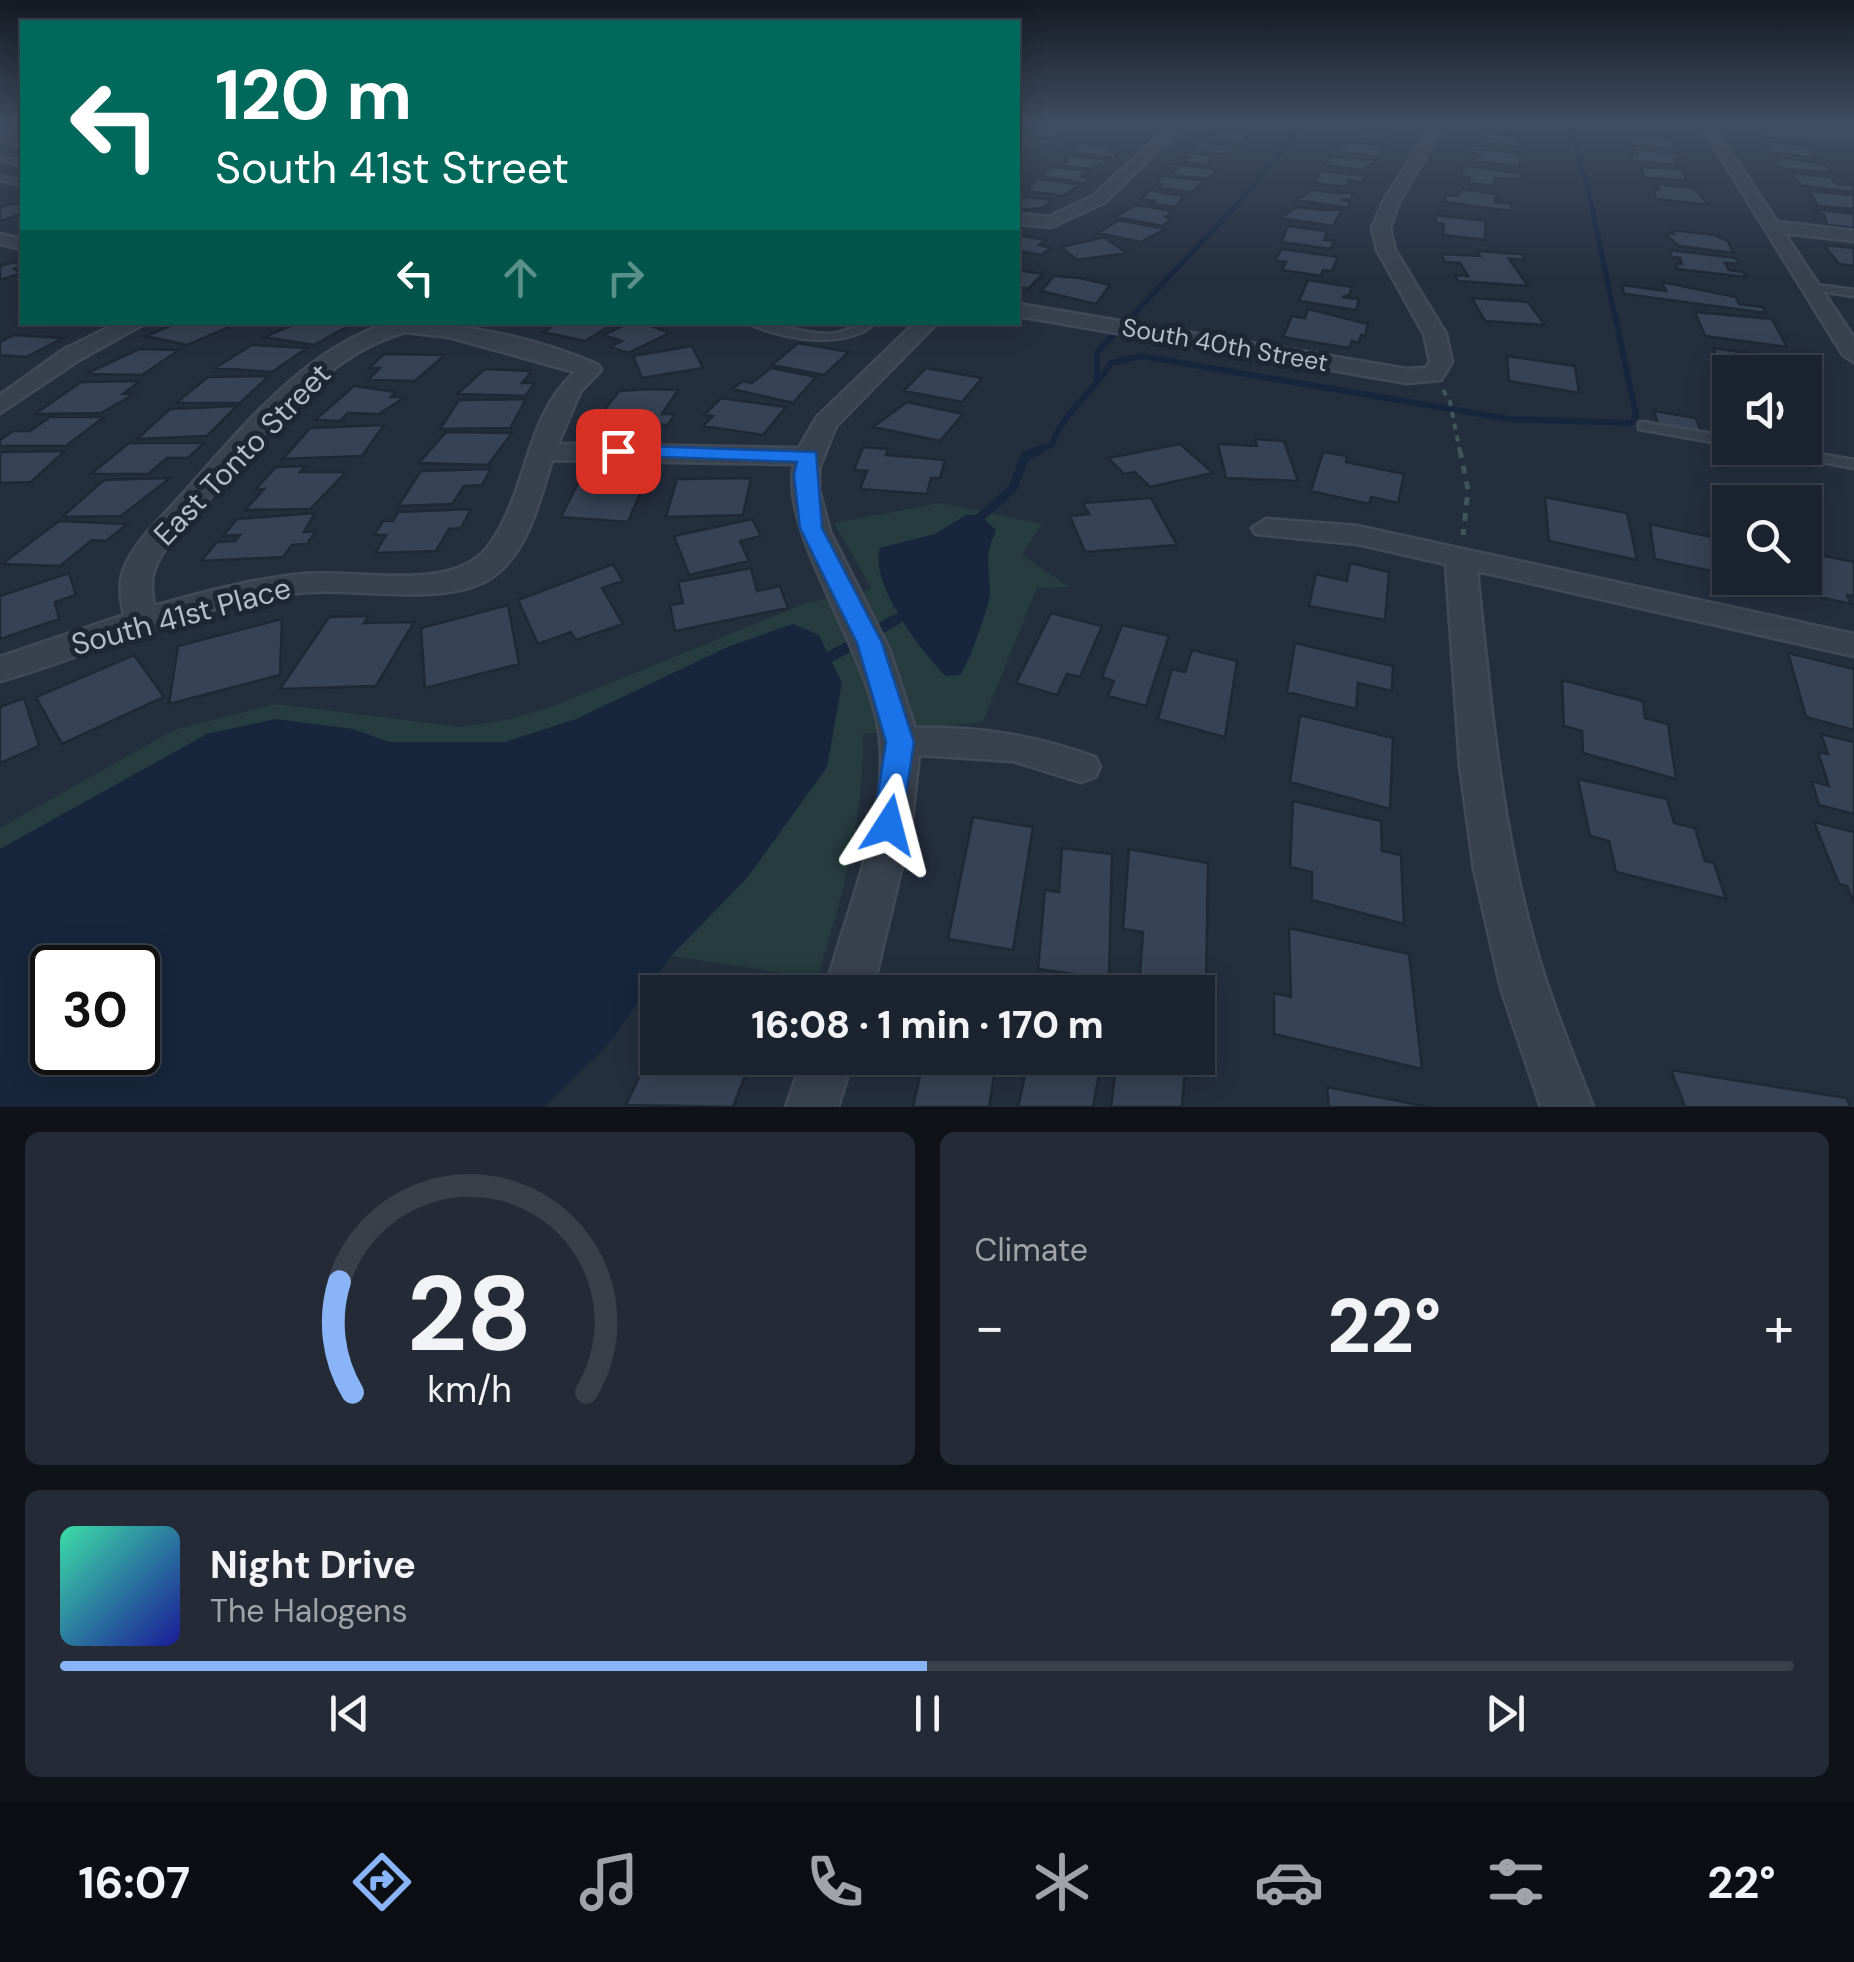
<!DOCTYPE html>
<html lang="en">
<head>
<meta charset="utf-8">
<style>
  body { margin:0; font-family:"DM Sans",sans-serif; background:#242b36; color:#f1f3f6; height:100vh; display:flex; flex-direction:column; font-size:38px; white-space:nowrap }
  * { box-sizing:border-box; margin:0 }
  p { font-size:32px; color:#a0a4aa }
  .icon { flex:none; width:55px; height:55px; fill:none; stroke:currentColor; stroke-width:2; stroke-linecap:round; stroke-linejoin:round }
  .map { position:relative; height:1107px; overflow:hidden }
  .panel { display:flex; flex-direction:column; gap:25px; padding:25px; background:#0f1319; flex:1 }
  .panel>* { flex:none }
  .banner { position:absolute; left:20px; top:20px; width:1000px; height:305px; border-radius:0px; box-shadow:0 5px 25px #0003,0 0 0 2px #39404a; background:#00695c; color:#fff; overflow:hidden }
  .tools { position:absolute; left:1712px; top:355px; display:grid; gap:20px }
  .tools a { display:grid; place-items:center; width:110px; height:110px; border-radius:0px; background:#1b232e; box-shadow:0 5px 25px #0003,0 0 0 2px #39404a; font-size:50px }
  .speed { position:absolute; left:30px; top:945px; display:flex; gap:20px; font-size:50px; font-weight:700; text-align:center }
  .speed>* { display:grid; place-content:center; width:130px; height:130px; border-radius:50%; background:#1b232e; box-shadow:0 5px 25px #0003,0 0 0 2px #39404a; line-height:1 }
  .speed .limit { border:5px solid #111; border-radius:15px; background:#fff; color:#111 }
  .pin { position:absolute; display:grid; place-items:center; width:85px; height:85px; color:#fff; margin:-42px; border-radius:20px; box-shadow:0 5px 15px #0006 }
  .me { position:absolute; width:110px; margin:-55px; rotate:9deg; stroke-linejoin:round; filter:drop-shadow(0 0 8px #0008) }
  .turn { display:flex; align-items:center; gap:35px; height:210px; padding:0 30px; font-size:45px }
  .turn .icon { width:130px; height:130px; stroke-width:2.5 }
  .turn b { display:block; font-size:70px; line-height:85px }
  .lanes { display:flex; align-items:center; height:95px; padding:0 30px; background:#0003; justify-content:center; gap:50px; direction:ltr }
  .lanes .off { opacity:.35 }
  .big { font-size:75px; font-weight:800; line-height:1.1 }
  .panel .card { flex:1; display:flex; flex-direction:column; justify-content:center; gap:15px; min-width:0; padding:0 35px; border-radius:15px; background:#242b36 }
  .panel .dial { align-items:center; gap:0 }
  .dial svg { height:260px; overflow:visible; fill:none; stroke:#39404a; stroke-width:7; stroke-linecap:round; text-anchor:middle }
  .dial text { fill:#f1f3f6; stroke:none }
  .song { display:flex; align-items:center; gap:30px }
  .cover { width:120px; height:120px; border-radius:15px; background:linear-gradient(135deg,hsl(160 70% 55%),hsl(240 70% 35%)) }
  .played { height:10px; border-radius:5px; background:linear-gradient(90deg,#8ab4f8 50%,#39404a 50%) }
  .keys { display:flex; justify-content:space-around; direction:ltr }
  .heat { display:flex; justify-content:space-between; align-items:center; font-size:55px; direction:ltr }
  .panel .tiles { flex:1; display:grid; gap:25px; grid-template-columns:1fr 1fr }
  .card:last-child { grid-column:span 2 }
  .trip { position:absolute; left:640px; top:975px; width:575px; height:100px; border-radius:0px; background:#1b232e; box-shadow:0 5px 25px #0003,0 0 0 2px #39404a; font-weight:800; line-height:100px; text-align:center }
  .tab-bar { display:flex; height:160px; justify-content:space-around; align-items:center; background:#0b0e12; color:#a0a4aa }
  .tab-bar .icon { width:70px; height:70px }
  .tab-bar .current { color:#8ab4f8 }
  .tab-bar b { font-size:45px; color:#f1f3f6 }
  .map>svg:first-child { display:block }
  .green { fill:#263c3f; fill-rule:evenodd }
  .water { fill:#17263c; fill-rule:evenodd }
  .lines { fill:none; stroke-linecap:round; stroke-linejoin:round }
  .stream-far4 { stroke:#17263c; stroke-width:4 }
  .stream-far3 { stroke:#17263c; stroke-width:5 }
  .stream-far2 { stroke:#17263c; stroke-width:6 }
  .stream-far1 { stroke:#17263c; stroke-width:9 }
  .stream { stroke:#17263c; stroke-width:11 }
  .building { fill:#364354; stroke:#1f2835; stroke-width:2.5 }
  .lane-casing { stroke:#414a57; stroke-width:5 }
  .street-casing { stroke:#414a57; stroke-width:5 }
  .path-far1 { stroke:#3f5557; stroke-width:4; stroke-dasharray:6 6; stroke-linecap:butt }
  .path { stroke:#3f5557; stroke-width:5; stroke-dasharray:8 8; stroke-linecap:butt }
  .lane { fill:#38414e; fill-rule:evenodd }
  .street { fill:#38414e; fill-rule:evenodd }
  .route { fill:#1a73e8; stroke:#114b97; stroke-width:2.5 }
  .labels { text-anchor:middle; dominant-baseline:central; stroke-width:10; stroke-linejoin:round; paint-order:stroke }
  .far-street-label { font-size:25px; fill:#b4bcc9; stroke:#1d2633 }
  .street-label { font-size:30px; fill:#b4bcc9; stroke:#1d2633 }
</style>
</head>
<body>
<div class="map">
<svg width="1854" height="1107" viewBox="0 0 1854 1107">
  <rect width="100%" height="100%" fill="#242f3e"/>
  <path class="green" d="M940 503 1042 524 1022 555 1069 587 1037 588 983 722 863 734C864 821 843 896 817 978L671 956 606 1047 544 1107H0V828L174 730 275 704 461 727 506 720 551 707 806 603 872 589 834 523ZM52 968H138V1052H52Z"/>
  <path class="water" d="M966 515H980L996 530C984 558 989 563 990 593 990 604 968 666 960 675L946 676C922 652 869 584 880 548L935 534Z
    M793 624 819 635 842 683 827 767 747 878 671 956 606 1047 544 1107H0V849L207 734 275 719 353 729 389 742H505L576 719 730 646ZM52 968H138V1052H52Z"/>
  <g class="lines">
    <path class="stream-far4" d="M1570 124 1593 210
      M1232 210 1304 124"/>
    <path class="stream-far3" d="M1592 208 1615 317
      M1131 317 1234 208"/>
    <path class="stream-far2" d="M1097 380V352L1133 315
      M1034 452 1052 445C1061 415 1094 391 1111 363L1141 356 1509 419 1631 423 1636 415 1615 315"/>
    <path class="stream-far1" d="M975 522 1013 488 1025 456 1040 450
      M891 623 911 611"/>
    <path class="stream" d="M873 633 895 620
      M820 662 859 641"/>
  </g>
  <path class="building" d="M1107 124H1109L1147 128 1130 135 1098 131Z
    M1618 124H1665L1667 128 1658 127 1654 133 1620 130Z
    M1037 126 1063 128 1058 133 1064 134 1060 138 1022 134Z
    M1363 128 1382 130 1395 132 1379 140 1357 138Z
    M1216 130 1248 133 1242 144 1204 140 1208 135 1219 136Z
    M1761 130 1807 134 1822 141 1758 138 1755 133H1763Z
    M1482 132 1521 137 1519 147 1487 143Z
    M1629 134 1671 138 1677 149 1633 145Z
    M1021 136 1053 140 1041 149 1018 146Z
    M1194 140 1209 143 1236 146 1230 155 1193 151 1197 146 1190 145Z
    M1759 141 1805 145 1817 158 1770 153 1767 145Z
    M1347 143H1361L1384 145 1379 157 1335 151Z
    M1082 144 1115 148 1110 152 1119 153 1114 158 1071 152Z
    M1468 149 1514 152 1520 156 1519 166 1472 161 1481 155 1466 153Z
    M1630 149 1681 154 1684 159 1674 158 1677 165 1633 161 1631 154 1638 155Z
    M1183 152 1214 156 1206 165 1185 162 1190 157 1179 156Z
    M1070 155 1109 160 1091 169 1064 166Z
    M1330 156 1358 159 1378 160 1362 170 1324 165Z
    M1776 157 1824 164 1832 173 1786 169 1775 164 1772 160 1779 161Z
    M1171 164 1217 169 1208 179 1170 175 1176 169 1167 168Z
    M1464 166 1521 173 1520 179 1495 178 1493 186 1469 183 1470 177 1461 176Z
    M1052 167 1088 171 1081 177 1091 178 1085 183 1040 176Z
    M1640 167 1681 169 1687 180 1645 178Z
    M1322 171 1365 176 1362 182 1348 180V187L1314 183Z
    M1791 173 1830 177 1837 184 1854 185V192L1802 186Z
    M1162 176 1206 181 1191 192 1159 188 1162 184H1156Z
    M1036 179 1080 184 1064 196 1027 191Z
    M1657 184 1694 188 1709 205 1656 199 1653 189 1659 190Z
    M1461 189 1496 194 1495 202 1512 204 1511 211 1444 202 1446 195 1458 196Z
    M1150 190 1164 193 1184 196 1175 207 1152 204 1155 201 1141 199Z
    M1313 190 1337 193H1355L1350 199 1340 200 1351 201 1347 208 1296 200Z
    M1809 191 1854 195V209L1818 206Z
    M1018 196 1052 200 1043 208 1025 210 1018 208Z
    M22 202V214L0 221V207Z
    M1135 205 1173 211 1166 217 1172 218 1163 226 1115 217Z
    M1297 207 1322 210H1342L1333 226 1280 218Z
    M1814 209 1854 214V228L1827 225 1824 215Z
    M1436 215 1486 221 1485 240 1443 235 1444 224 1435 223Z
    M1119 220 1166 229 1140 242 1098 233Z
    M1288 226 1327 231 1324 240 1334 241 1331 249 1281 242Z
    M1672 230 1715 235 1728 241 1733 253 1679 246 1664 233 1674 234Z
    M1018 235 1046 240 1039 245 1051 248 1041 255 1018 251Z
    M1104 237 1127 253 1077 260 1061 247Z
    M1824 245 1854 248V266L1839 264Z
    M1282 249 1338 257 1332 271 1323 270 1321 276 1282 270 1286 262 1275 260Z
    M1669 250 1736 258 1739 264 1725 263 1729 270 1743 272 1746 277 1677 269 1676 263 1682 264 1680 258 1672 257Z
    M1477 251 1522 254 1526 260 1509 259 1528 286 1458 281 1455 275 1468 276 1460 263 1445 262 1441 254 1480 256Z
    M13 262 22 265 14 269 22 273 0 280V266Z
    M1018 270 1043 274 1028 289 1018 287Z
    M1054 276 1080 278 1110 285 1096 304 1041 291Z
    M1308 280 1352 287 1349 295 1342 297 1359 299 1356 310 1299 301Z
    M1662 282 1736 297 1739 304 1763 307 1766 313 1624 294 1622 285 1666 291Z
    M1472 298 1528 302 1545 325 1485 321Z
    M1308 309 1368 324 1365 336 1361 335 1359 343 1352 341 1349 348 1283 337 1292 316 1305 318Z
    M1695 312 1772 319 1787 347 1705 336Z
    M179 322H223L234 325 187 345 146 336Z
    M300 322H343L352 324 314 345 264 337Z
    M560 322H616L585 341 543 332Z
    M631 322H640L670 333 628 353 610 347 622 341 603 335Z
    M14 335 63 338 26 357 0 355V342Z
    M798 343 849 352 824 375 772 365Z
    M252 345 307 348 272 372 215 368Z
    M692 346 703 368 642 378 633 356Z
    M1713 348 1776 357 1784 372H1730V379H1726Z
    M139 349 179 350 142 375 85 374Z
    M384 354 445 355 415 381 368 380 380 368H369Z
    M1507 356 1575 366 1579 393 1509 381Z
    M771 368 816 377 793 403 732 389 743 381 752 383Z
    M926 368 982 378 962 402 904 391Z
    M485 369 532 371 522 383H535L525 396 457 394Z
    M269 376 240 403H176L208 377Z
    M140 381 123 394H134L101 413 35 414 81 382Z
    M354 386 396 392 391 397H405L379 414 348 413 340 421 315 420Z
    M649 389 678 390 662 414H675L668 425 596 421 619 391Z
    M721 398 786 407 763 435 703 426 713 416 704 415Z
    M526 399 510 428 440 429 459 400Z
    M907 402 963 414 940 441 873 427Z
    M237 406 207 436 137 439 170 409Z
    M1654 411 1696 418 1701 431 1658 424Z
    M50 417H104L66 446H0V440L13 431H30Z
    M384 425 362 456 283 459 310 428Z
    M446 432 512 433 488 465 419 463Z
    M1255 439 1284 441 1298 481 1226 478 1218 444 1257 446Z
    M129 443H204L188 458H167L148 474H91Z
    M1180 444 1213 473 1150 487 1135 472 1124 474 1108 458Z
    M863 447 888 449 886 455 945 460 940 478H931L927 494 860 489 867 471 854 470Z
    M65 451 31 482 0 483V452Z
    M1323 452 1347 456 1346 462 1404 474 1398 503 1371 497 1369 504 1311 491Z
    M305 466 300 472H346L310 509 245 510 264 489 255 490 276 467Z
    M491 469 482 485 464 486 452 504 398 506 421 471Z
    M170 478 121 516 62 517 104 480Z
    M751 478 743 515 666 517 677 479Z
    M580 479H646L628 522 561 517Z
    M1545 497 1627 513 1637 560 1549 541Z
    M1151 498 1177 545 1085 552 1070 516 1089 514 1083 503Z
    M471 509 461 528 449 529 436 551 375 553 386 535H374L383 521H393L398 512Z
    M315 513 304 532 316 531 307 544 292 545 283 557 201 561 217 542 235 541 240 535 223 536 237 519Z
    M752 519 761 536 740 541 749 561 689 575 674 536Z
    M59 521 127 524 106 541 92 540 60 566 2 564Z
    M1650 524 1730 541V575L1655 559Z
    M1805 552 1854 562V596L1847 595 1851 604 1773 587 1770 578H1805Z
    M1350 563 1389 572 1385 620 1309 606 1316 574 1347 581Z
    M613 564 623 581 602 588 623 624 576 640 571 632 538 644 518 600Z
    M751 568 757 591 780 586 788 608 675 631 670 605 683 603 678 582Z
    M69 573 76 595 55 602 59 619 0 639V596Z
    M508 605 519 664 425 688 421 628Z
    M1051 613 1102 626 1080 677 1067 674 1057 695 1016 683Z
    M368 616 364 623 414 622 376 686 280 689 329 617Z
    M282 619 280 675 169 704 178 646Z
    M1122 625 1169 636 1146 706 1108 696 1114 681 1102 677Z
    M1295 643 1393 666 1392 691 1358 683 1356 709 1287 692Z
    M1192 650 1237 661 1225 737 1158 719 1172 669 1185 672Z
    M1788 653 1854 669V730L1806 717Z
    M134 655 164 697 62 744 36 697Z
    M1562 680 1643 701 1645 718 1668 724 1676 779 1583 753 1582 731 1564 726Z
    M24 698 39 746 0 763V707Z
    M1300 715 1393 738 1390 809 1290 782Z
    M1821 734 1854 742V814L1819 805 1812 781 1829 786 1818 752 1828 754Z
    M1578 779 1667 799 1674 823 1695 828 1705 861 1714 863 1726 899 1616 872 1609 841 1590 836Z
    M1293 801 1381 821 1382 851 1401 855 1404 924 1312 900V872L1290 867Z
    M973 817 1033 827 1013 950 948 939Z
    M1814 822 1854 832V903L1847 886 1839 884Z
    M1062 848 1112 854 1109 979 1038 969 1045 890 1059 892Z
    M1129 849 1208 863 1206 987 1140 974 1143 932 1123 929Z
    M1289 928 1409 954 1422 1069 1274 1034V993L1291 997Z
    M685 978 750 992H678Z
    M658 1037V1058H752L733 1107 626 1105Z
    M924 1058H997L989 1107H913Z
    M1029 1058H1102L1093 1107H1018Z
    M1117 1058H1150L1185 1066 1182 1107H1111Z
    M1671 1070 1846 1098 1851 1107H1685Z
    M1327 1087 1429 1107H1329Z"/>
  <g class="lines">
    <g class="lane-casing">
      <path id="lane" d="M0 157 22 161V165L0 161Z
        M0 176 22 181V185L0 180Z
        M1810 284 1854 290V296L1807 289 1805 287Z
        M745 322C773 322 800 334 828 334 846 334 859 322 876 322 844 352 781 338 745 322Z
        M1643 422 1730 437V445L1639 429V423Z
        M1760 448H1785L1854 460V468L1766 452Z"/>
    </g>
    <g class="street-casing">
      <path id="street" d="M1171 124H1185L1105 202 1051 227 1018 224V214L1049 217 1093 196Z
        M1432 124H1444L1399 202 1390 228 1395 250 1446 334 1452 362 1441 380 1407 383 1018 316V304L1407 369 1426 368 1430 362 1424 334 1377 250 1372 228 1383 202Z
        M1700 124H1712L1777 222 1854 231V241L1784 233 1854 338V362L1843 355Z
        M1740 124 1854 131V139L1746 128Z
        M0 133 22 137V145L0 141Z
        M0 234 22 239V249L0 244Z
        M120 322H147L79 360 0 413V395L63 350Z
        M393 322C460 322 537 338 598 365L601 370 580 392 558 444 799 448 817 417 916 322H938L836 426 819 468V490L830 532 889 649 915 728C979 726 1035 736 1095 757L1100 767 1095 777 1081 782 1013 761 919 755 911 828 872 992H825C844 916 889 818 880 739 871 652 779 535 794 464L552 460C540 498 529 549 495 575 452 608 360 588 307 592 199 601 103 652 0 681V657L124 615C121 600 118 584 124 569 135 541 161 519 181 496 240 431 305 347 393 322ZM405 332 449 337 575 372C524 417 528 496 487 548 452 593 355 569 304 574 253 579 203 592 154 606 152 593 150 580 155 568 164 544 186 525 202 507 257 442 320 356 405 332Z
        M1266 519 1357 526 1854 634V656L1477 571C1489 688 1499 805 1528 919 1544 984 1569 1045 1593 1107H1541L1501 988 1474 869 1460 766 1446 564 1357 544 1256 534 1252 528Z
        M803 1058H853L838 1107H786Z"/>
    </g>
    <path class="path-far1" d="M1443 390 1450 402 1460 452"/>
    <path class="path" d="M1460 450 1468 490 1463 535"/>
    <use href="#lane" class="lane"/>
    <use href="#street" class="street"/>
  </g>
  <linearGradient id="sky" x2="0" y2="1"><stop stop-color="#141a22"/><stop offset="0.44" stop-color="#3f4d63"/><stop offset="1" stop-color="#3f4d63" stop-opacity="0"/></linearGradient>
  <rect width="1854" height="279" fill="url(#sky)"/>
  <path class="route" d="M618 445 816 452 822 528 882 643 914 742 900 834 889 838 878 834 873 825 886 742 857 643 800 528 794 475 797 462 611 455 608 451Z"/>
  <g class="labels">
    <g class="far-street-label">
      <text transform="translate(1225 345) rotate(10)">South 40th Street</text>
    </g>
    <g class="street-label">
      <text transform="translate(242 454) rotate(-46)">East Tonto Street</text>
      <text transform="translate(181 616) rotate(-15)">South 41st Place</text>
    </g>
  </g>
</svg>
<div class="tools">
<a><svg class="icon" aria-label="sound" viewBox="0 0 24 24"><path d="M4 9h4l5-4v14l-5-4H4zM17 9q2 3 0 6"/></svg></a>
<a><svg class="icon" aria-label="search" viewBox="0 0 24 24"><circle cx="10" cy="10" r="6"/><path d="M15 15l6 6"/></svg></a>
</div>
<div class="speed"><div class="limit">30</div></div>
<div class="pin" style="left:618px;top:451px;background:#d93025"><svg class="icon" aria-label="arrive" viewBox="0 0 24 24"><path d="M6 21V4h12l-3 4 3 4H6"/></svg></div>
<svg class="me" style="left:889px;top:825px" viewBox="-20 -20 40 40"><path d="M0-17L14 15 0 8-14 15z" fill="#1a73e8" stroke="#fff" stroke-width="4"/></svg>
<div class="trip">16:08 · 1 min · 170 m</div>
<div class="banner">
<div class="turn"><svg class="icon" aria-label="left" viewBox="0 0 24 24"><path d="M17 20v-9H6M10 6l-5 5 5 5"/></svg><div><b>120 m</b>South 41st Street</div></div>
<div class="lanes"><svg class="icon" aria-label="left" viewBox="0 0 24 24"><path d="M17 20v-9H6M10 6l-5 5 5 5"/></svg><svg class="icon off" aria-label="ahead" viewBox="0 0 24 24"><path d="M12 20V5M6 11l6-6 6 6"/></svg><svg class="icon off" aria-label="right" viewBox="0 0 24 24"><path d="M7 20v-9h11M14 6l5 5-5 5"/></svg></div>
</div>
</div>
<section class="panel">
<div class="tiles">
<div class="card dial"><svg viewBox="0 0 100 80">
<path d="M14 69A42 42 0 1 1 86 69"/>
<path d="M14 69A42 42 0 0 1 10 35" stroke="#8ab4f8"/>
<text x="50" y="56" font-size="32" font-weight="700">28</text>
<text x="50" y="72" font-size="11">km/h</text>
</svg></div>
<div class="card"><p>Climate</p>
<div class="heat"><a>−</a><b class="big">22°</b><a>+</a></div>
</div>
<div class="card">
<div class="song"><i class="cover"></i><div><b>Night Drive</b><p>The Halogens</p></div></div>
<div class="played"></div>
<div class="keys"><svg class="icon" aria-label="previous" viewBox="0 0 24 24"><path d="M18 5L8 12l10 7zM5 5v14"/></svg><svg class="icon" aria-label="pause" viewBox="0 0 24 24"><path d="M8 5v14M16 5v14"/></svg><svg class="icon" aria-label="next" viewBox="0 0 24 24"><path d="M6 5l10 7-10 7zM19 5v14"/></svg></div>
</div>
</div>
</section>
<nav class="tab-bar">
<b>16:07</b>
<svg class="icon current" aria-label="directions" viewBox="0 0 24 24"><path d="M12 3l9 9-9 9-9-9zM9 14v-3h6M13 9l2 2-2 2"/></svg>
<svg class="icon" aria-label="music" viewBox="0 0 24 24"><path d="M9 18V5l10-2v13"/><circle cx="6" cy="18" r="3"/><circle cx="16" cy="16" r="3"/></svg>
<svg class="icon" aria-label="phone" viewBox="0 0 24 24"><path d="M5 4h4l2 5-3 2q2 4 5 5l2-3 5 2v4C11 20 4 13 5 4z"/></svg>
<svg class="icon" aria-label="climate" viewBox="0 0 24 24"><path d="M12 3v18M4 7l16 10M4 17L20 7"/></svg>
<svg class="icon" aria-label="car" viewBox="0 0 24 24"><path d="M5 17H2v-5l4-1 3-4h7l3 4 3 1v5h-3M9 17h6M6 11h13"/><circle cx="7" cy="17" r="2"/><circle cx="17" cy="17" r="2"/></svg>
<svg class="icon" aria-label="filters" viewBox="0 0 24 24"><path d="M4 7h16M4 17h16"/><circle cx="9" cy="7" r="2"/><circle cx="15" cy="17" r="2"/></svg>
<b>22°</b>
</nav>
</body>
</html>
